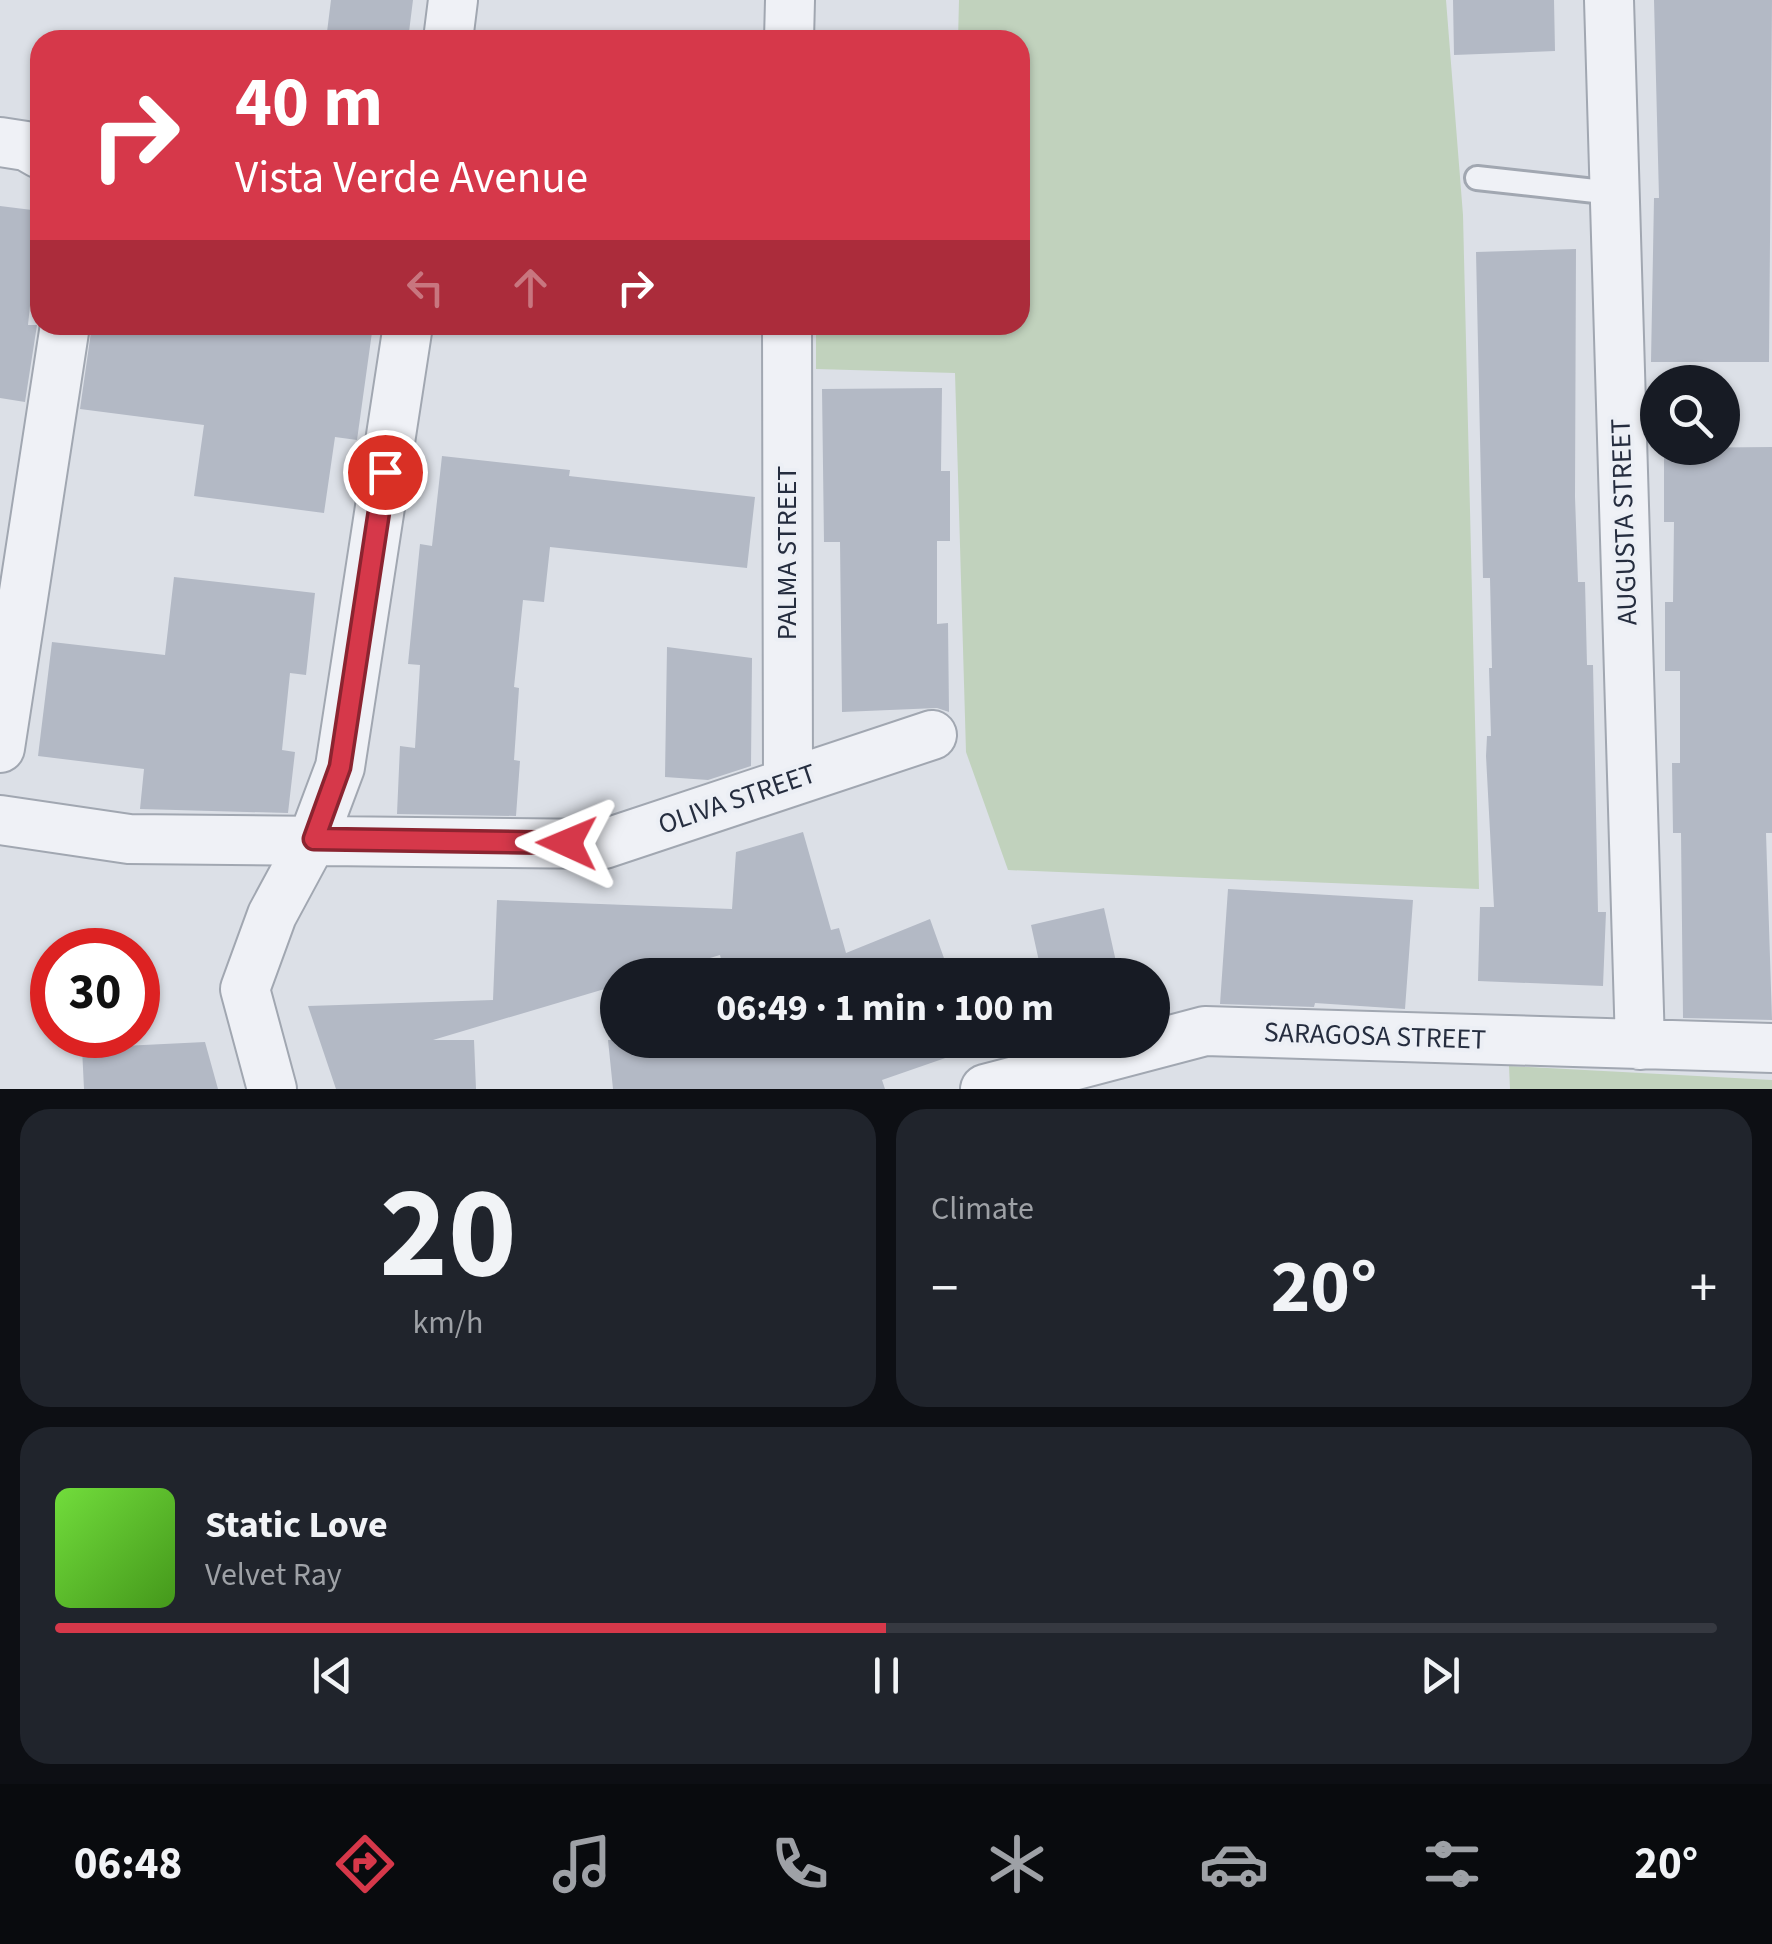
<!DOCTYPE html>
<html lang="en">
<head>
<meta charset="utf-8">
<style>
  body { margin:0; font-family:"Source Sans 3",sans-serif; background:#20242c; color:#f1f3f6; height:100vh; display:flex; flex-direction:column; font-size:38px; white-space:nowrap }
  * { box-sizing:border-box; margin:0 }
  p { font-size:32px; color:#9ea1a6 }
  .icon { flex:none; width:55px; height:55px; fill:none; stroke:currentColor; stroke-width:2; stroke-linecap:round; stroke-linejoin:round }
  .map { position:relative; height:1089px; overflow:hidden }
  .sheet { display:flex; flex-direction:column; gap:20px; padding:20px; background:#0d0f14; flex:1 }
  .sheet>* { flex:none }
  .hud { position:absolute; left:30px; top:30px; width:1000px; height:305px; border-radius:30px; box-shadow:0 2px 8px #0004; background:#d6384a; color:#fff; overflow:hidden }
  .fabs { position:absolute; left:1640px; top:365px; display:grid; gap:20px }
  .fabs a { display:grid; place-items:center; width:100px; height:100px; border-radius:50%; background:#171b24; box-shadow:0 2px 8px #0004; font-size:50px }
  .speed { position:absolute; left:30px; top:928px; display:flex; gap:20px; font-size:50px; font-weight:700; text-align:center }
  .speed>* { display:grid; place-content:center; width:130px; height:130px; border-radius:50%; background:#171b24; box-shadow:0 2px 8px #0004; line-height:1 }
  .speed .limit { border:15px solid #d22; background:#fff; color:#111 }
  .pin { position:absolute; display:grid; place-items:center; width:85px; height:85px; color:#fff; margin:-42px; border:5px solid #fff; border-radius:50%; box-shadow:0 2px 10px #0007 }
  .me { position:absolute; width:110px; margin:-55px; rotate:271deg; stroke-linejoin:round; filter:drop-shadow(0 0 8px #0008) }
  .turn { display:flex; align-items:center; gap:35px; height:210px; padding:0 40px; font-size:45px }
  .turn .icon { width:130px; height:130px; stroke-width:2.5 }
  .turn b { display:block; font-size:70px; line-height:85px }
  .lanes { display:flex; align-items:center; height:95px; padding:0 40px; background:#0003; justify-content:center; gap:50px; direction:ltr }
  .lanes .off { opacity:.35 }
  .big { font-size:75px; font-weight:700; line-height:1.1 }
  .sheet .card { flex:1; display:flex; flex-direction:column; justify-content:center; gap:15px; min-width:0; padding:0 35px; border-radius:30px; background:#20242c }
  .sheet .dial { align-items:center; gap:0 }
  .dial b { font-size:130px; line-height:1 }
  .song { display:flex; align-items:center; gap:30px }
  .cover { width:120px; height:120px; border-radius:15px; background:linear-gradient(135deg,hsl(100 70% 55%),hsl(100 70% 35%)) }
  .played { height:10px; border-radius:5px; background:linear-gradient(90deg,#d6384a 50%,#363941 50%) }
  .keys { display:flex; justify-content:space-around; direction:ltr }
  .heat { display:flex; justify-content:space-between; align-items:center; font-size:55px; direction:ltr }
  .sheet .tiles { flex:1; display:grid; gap:20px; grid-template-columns:1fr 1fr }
  .card:last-child { grid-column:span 2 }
  .trip { position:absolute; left:600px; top:958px; width:570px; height:100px; border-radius:50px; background:#171b24; box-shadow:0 2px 8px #0004; font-weight:700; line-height:100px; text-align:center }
  .tabs { display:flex; height:160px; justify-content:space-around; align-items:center; background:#090b0e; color:#9ea1a6 }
  .tabs .icon { width:70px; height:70px }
  .tabs .active { color:#d6384a }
  .tabs b { font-size:45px; color:#f1f3f6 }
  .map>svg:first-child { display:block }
  .green { fill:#c1d2bd }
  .building { fill:#b3b9c5 }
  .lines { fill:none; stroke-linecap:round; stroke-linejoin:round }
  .lane-casing { stroke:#a1a7b1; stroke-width:28 }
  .street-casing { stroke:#a1a7b1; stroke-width:52 }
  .lane { stroke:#eff1f6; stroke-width:22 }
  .street { stroke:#eff1f6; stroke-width:48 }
  .route-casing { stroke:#8b2430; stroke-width:25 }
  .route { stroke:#d6384a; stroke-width:18 }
  .labels { text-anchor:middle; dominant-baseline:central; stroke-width:8; stroke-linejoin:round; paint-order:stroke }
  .street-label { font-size:28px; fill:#252d3f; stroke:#eceff5 }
</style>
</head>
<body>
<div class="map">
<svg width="1772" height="1089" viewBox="0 0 1772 1089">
  <rect width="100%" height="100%" fill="#dce0e7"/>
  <path class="green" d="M959 0H1446L1463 215 1479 889 1008 870 966 752 955 373 816 369V325H1020V40H958Z
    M1509 1066 1772 1080V1089H1510Z"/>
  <path class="building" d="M331 0H413L408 40H326Z
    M1453 0H1554L1555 51 1454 55Z
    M1654 0H1772L1769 362H1651L1654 198H1659Z
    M0 206 40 211 28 325H37L25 402 0 398Z
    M1576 249 1575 497 1578 582H1585L1587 665H1593L1598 912H1606L1603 986 1478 981 1480 907H1494L1486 756 1487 736H1491L1489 668H1492L1490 578H1483L1476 252Z
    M92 325H373L357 440 335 437 324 513 194 496 204 425 80 409Z
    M942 388 941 471H950V541H937V624L948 623 949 712 937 708 842 712 840 542H824L822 389Z
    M1772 447V833H1766L1772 1020 1683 1018 1681 833H1673L1672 763H1680V671H1665V602H1673L1674 522H1664V448Z
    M442 456 570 470 569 476 755 497 747 568 550 547 544 602 523 600 514 687 519 688 514 760 520 761 516 816 397 814 400 746 415 748 420 665 408 664 420 544 432 546Z
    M174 577 315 593 306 675 290 673 282 750 295 752 288 813 140 809 144 769 38 756 52 642 165 655Z
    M667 647 752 658 751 766 708 780 665 777Z
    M803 832 831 930 839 928 846 953 930 919 950 975H725L720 955 653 975H618V985L433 1040H474L476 1089H336L308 1006 493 1000 497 900 732 909 736 852Z
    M1228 889 1413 900 1405 1009 1315 1003 1314 1007 1220 1004Z
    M1104 908 1119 975H1042L1031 925Z
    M608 1040H974L977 1047 882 1080 885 1089H613Z
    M205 1042 218 1089H84L82 1048Z"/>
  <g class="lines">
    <g class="lane-casing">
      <path id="lane" d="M1477 178 1613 193"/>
    </g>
    <g class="street-casing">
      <path id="street" d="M1609 0 1640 1045
        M448 40 453 0
        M789 40 790 0
        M0 142 26 146 40 154
        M787 325 788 781
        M0 748 65 325
        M0 820 129 839 604 844 932 735
        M272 1089 245 989 272 915 313 839 340 767 408 325
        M985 1089 1205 1031 1772 1048"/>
    </g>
    <use href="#lane" class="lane"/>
    <use href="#street" class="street"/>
  </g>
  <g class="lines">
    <g class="route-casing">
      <path id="route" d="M385 472 340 767 314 839 567 843"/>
    </g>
    <use href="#route" class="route"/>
  </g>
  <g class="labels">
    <g class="street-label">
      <text transform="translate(1624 522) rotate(-92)">AUGUSTA STREET</text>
      <text transform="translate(787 553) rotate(-90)">PALMA STREET</text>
      <text transform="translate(737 799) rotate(-19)">OLIVA STREET</text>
      <text transform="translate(1375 1036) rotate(2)">SARAGOSA STREET</text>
    </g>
  </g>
</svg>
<div class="fabs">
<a><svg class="icon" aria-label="search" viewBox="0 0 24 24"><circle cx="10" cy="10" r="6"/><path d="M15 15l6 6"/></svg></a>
</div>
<div class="speed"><div class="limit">30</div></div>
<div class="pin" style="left:385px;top:472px;background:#d93025"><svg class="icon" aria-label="arrive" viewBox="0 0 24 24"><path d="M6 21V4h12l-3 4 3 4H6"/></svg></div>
<svg class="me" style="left:567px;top:843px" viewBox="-20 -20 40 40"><path d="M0-17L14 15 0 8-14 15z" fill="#d6384a" stroke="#fff" stroke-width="4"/></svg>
<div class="trip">06:49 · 1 min · 100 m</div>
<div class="hud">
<div class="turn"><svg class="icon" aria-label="right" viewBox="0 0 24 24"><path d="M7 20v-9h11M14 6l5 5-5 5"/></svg><div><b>40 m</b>Vista Verde Avenue</div></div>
<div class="lanes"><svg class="icon off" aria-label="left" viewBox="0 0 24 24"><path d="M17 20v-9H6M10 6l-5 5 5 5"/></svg><svg class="icon off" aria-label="ahead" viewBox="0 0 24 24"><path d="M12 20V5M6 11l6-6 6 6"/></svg><svg class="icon" aria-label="right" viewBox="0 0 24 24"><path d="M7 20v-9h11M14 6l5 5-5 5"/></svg></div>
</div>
</div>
<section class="sheet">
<div class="tiles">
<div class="card dial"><b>20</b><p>km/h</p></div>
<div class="card"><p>Climate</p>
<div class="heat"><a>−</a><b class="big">20°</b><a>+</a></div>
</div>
<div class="card">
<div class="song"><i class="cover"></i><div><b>Static Love</b><p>Velvet Ray</p></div></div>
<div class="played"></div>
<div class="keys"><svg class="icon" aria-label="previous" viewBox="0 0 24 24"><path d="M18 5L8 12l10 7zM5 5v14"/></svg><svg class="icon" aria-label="pause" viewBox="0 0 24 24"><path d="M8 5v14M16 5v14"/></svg><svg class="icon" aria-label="next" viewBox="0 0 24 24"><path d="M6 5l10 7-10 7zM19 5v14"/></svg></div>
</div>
</div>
</section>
<nav class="tabs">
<b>06:48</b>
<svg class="icon active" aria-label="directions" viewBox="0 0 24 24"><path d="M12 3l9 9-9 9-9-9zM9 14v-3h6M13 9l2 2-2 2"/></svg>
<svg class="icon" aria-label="music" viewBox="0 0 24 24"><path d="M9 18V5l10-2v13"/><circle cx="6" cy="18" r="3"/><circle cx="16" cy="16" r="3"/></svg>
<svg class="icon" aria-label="phone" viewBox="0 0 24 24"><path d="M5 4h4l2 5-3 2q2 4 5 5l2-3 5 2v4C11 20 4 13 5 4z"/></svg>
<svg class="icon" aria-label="climate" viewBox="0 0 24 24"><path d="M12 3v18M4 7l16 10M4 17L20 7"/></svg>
<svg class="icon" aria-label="car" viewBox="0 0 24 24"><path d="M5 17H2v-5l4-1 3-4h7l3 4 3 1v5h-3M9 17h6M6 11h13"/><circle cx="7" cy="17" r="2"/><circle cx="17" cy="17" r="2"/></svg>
<svg class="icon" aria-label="filters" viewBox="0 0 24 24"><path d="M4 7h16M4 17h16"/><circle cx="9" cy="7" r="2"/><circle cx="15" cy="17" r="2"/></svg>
<b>20°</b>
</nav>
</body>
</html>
